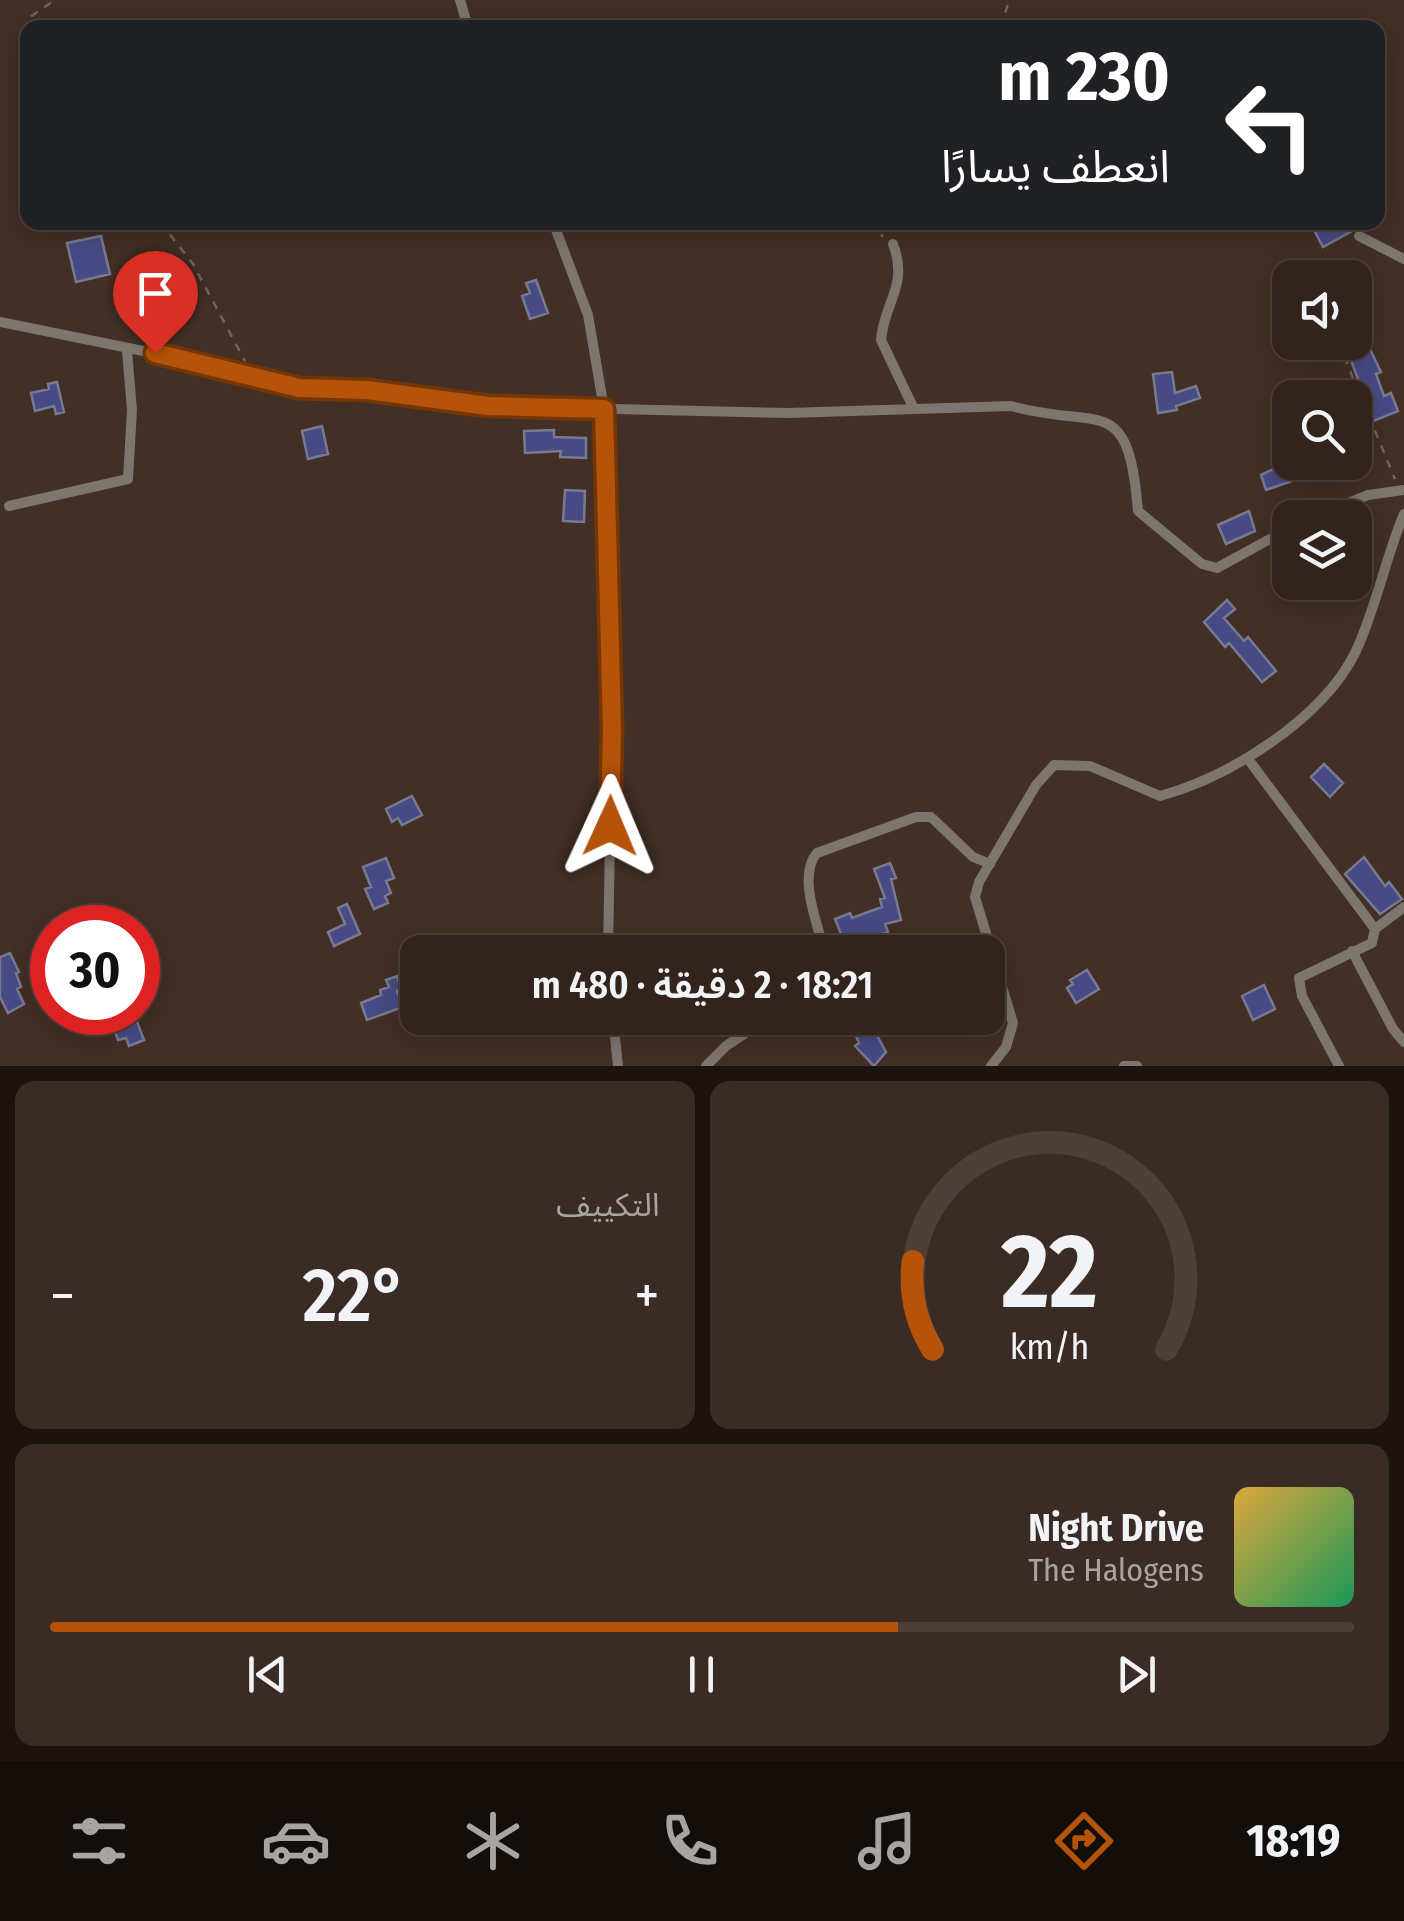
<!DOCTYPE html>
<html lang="ar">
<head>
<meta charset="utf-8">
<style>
  body { margin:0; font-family:"Fira Sans Condensed","Noto Sans Arabic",sans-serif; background:#3a2b25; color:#f1f3f6; direction:rtl; height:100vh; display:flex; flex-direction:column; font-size:38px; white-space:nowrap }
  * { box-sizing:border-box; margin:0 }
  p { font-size:32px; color:#a8a4a3 }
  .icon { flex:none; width:55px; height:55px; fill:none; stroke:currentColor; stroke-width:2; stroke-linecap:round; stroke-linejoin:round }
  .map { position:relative; height:1066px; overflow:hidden; direction:ltr }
  .side { display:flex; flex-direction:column; gap:15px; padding:15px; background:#1c130f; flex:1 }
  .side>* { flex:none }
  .hud { position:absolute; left:20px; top:20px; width:1365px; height:210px; border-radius:20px; box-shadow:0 5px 25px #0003,0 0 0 2px #4d403b; direction:rtl; background:#202124; color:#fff; overflow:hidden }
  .fabs { position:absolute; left:1272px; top:260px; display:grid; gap:20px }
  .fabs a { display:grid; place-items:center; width:100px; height:100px; border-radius:20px; background:#32231c; box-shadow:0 5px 25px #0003,0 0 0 2px #4d403b; font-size:50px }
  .speed { position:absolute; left:30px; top:905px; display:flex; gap:20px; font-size:50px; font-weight:700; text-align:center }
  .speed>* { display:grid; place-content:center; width:130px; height:130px; border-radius:50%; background:#32231c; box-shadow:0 5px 25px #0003,0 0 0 2px #4d403b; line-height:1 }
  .speed .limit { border:15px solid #d22; background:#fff; color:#111 }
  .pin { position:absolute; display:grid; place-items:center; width:85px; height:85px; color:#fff; margin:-102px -42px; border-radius:50% 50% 50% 0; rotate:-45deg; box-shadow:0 0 10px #0007 }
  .pin .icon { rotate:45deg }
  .me { position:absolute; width:110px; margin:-55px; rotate:1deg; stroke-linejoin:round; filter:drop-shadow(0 0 8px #0008) }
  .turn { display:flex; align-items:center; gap:35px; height:210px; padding:0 50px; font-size:45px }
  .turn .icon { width:130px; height:130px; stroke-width:2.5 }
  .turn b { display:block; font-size:70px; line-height:85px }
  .big { font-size:75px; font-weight:600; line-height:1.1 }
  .side .tile { flex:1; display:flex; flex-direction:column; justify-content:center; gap:15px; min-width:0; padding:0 35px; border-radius:20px; background:#3a2b25 }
  .side .dial { align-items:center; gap:0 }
  .dial svg { height:260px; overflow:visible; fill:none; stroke:#4d403b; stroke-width:7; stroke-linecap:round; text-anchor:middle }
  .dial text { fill:#f1f3f6; stroke:none }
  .song { display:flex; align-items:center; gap:30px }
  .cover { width:120px; height:120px; border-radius:15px; background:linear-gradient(135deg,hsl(40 70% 55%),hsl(150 70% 35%)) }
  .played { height:10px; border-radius:5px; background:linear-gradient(90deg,#b45309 65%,#4d403b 65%) }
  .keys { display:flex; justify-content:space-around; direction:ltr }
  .heat { display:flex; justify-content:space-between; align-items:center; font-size:55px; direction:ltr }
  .side .tiles { flex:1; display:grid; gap:15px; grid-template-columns:1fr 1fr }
  .tile:last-child { grid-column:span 2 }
  .trip { position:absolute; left:400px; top:935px; width:605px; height:100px; border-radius:20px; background:#32231c; box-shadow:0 5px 25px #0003,0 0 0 2px #4d403b; font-weight:600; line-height:100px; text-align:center; direction:rtl }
  .tabs { display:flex; height:160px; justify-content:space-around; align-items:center; background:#140e0b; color:#a8a4a3 }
  .tabs .icon { width:70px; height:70px }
  .tabs .selected { color:#b45309 }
  .tabs b { font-size:45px; color:#f1f3f6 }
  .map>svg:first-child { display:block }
  .building { fill:#484a85; stroke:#787a90; stroke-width:2.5 }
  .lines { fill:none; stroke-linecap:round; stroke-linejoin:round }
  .path { stroke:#75645b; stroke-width:2.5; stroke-dasharray:8 8; stroke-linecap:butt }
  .minor { stroke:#7c766e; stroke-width:10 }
  .route-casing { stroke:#753606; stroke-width:25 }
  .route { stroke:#b45309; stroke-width:18 }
</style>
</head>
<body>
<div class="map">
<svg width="1404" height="1066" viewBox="0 0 1404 1066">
  <rect width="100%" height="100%" fill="#422f25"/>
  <path class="building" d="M1330 222H1347L1352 231 1323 247 1314 230Z
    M101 236 110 274 76 282 67 243Z
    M536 280 548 313 530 319 522 296 530 293 526 283Z
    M1355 318 1381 372 1376 374 1384 396 1391 393 1398 411 1373 421 1351 360 1347 362 1339 342H1355Z
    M1172 372 1175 393 1196 386 1200 398 1176 406 1177 410 1158 413 1153 374Z
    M57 382 64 412 56 414 54 406 35 411 31 393 49 389 48 384Z
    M322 426 328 454 308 459 302 431Z
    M554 430V437L586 438V458L560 457 561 451 525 453 524 431Z
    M1290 461 1296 464 1301 478 1266 490 1261 475Z
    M565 490 585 491 584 522 563 521Z
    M1249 511 1255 531 1226 544 1218 525Z
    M1227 600 1235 609 1224 618 1244 641 1248 637 1276 671 1262 682 1229 643 1225 647 1204 622Z
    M1324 764 1343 783 1330 797 1311 777Z
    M412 796 422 815 402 825 398 818 392 822 386 809Z
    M1364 857 1385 886 1389 882 1402 899 1380 914 1345 874Z
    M386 858 394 878 386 881 391 893 385 896 388 903 374 909 365 889 371 887 363 867Z
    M890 863 896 878 891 879 901 920 885 924 888 932 872 938 874 943 848 952 835 919 850 913 852 918 882 907 880 899 885 898 874 869Z
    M347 904 360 934 334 946 328 932 345 924 338 908Z
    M10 953 19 972 16 973 21 987 17 989 24 1004 8 1013 0 997V957Z
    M1087 970 1099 989 1076 1003 1067 988 1073 984 1070 980Z
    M397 976 401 989 397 991 403 1007 367 1020 361 1003 381 995 380 990 389 987 386 980Z
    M1264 985 1275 1009 1253 1020 1242 996Z
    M860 1018 868 1019 886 1052 874 1066 855 1046 859 1043 850 1022Z
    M136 1019 144 1040 129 1046 126 1038 118 1040 112 1023Z"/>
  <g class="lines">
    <path class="path" d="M1005 21 1028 28
      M1001 28 1009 0
      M28 30 27 19 55 0
      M160 222 193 264 245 361
      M871 222 883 237
      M1338 342 1395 479"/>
    <path class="minor" d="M460 0 468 28
      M553 222 588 315 604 409 612 729 608 952
      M1359 236 1404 259
      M893 244C909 286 884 302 881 340L913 407
      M0 322 222 367 299 388 367 390 488 406 788 413 1011 406C1101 431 1128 390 1138 511L1202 564 1217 568 1290 528
      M9 506 128 479 132 410 127 351
      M1312 518 1368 495 1404 490
      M1248 759 1375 929 1372 943 1299 978 1302 996 1339 1066
      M1375 929 1404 907
      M1352 951 1393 1029 1404 1042
      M825 952C818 926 797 875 817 853L916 817H931L973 857 990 864
      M613 1018 618 1066
      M706 1066 726 1046 768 1018
      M991 1066 1006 1047 1013 1023 975 897 979 882 1036 785 1054 765 1090 766 1160 796C1230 777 1322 719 1355 653 1376 609 1385 559 1404 514
      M1124 1066H1137"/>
  </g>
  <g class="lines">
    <g class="route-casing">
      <path id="route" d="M155 353 299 388 367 390 488 406 604 409 612 729 610 826"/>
    </g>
    <use href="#route" class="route"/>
  </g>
</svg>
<div class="fabs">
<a><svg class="icon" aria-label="sound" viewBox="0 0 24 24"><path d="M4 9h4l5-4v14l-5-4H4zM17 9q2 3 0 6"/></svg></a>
<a><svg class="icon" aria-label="search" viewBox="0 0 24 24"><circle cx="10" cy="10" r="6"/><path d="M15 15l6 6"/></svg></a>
<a><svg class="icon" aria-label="layers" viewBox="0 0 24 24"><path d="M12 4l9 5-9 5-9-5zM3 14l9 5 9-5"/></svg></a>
</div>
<div class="speed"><div class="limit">30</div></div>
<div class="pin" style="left:155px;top:353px;background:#d93025"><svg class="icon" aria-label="arrive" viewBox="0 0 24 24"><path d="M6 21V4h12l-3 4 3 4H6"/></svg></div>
<svg class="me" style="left:610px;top:826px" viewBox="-20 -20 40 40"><path d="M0-17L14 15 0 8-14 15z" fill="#b45309" stroke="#fff" stroke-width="4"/></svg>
<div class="trip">18:21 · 2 دقيقة · 480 m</div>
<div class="hud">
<div class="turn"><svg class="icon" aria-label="left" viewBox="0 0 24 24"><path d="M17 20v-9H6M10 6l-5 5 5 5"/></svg><div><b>230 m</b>انعطف يسارًا</div></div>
</div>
</div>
<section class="side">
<div class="tiles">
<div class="tile dial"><svg viewBox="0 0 100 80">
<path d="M14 69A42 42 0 1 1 86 69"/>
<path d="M14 69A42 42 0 0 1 8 42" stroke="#b45309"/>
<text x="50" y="56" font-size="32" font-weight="700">22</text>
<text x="50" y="72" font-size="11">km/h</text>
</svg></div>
<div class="tile"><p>التكييف</p>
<div class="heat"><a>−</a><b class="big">22°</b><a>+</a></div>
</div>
<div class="tile">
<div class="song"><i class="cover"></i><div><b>Night Drive</b><p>The Halogens</p></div></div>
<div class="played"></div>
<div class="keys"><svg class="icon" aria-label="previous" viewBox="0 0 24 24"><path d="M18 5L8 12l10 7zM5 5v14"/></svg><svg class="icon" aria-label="pause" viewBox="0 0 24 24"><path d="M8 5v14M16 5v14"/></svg><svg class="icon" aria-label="next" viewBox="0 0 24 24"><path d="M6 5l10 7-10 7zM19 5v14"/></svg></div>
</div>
</div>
</section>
<nav class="tabs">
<b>18:19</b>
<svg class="icon selected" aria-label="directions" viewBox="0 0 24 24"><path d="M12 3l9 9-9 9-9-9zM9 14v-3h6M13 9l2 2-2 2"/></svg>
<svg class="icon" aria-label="music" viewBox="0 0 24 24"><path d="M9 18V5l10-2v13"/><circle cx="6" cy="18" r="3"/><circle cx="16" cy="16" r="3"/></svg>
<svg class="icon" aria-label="phone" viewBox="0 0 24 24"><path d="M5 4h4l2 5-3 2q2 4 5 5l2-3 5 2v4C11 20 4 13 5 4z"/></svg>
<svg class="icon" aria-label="climate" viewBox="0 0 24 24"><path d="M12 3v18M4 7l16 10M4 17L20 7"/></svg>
<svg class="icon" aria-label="car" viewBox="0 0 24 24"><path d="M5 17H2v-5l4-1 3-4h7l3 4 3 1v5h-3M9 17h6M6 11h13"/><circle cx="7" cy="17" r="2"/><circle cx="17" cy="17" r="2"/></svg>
<svg class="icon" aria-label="filters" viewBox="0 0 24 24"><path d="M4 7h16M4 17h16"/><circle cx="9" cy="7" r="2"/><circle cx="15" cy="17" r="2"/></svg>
</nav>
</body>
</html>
